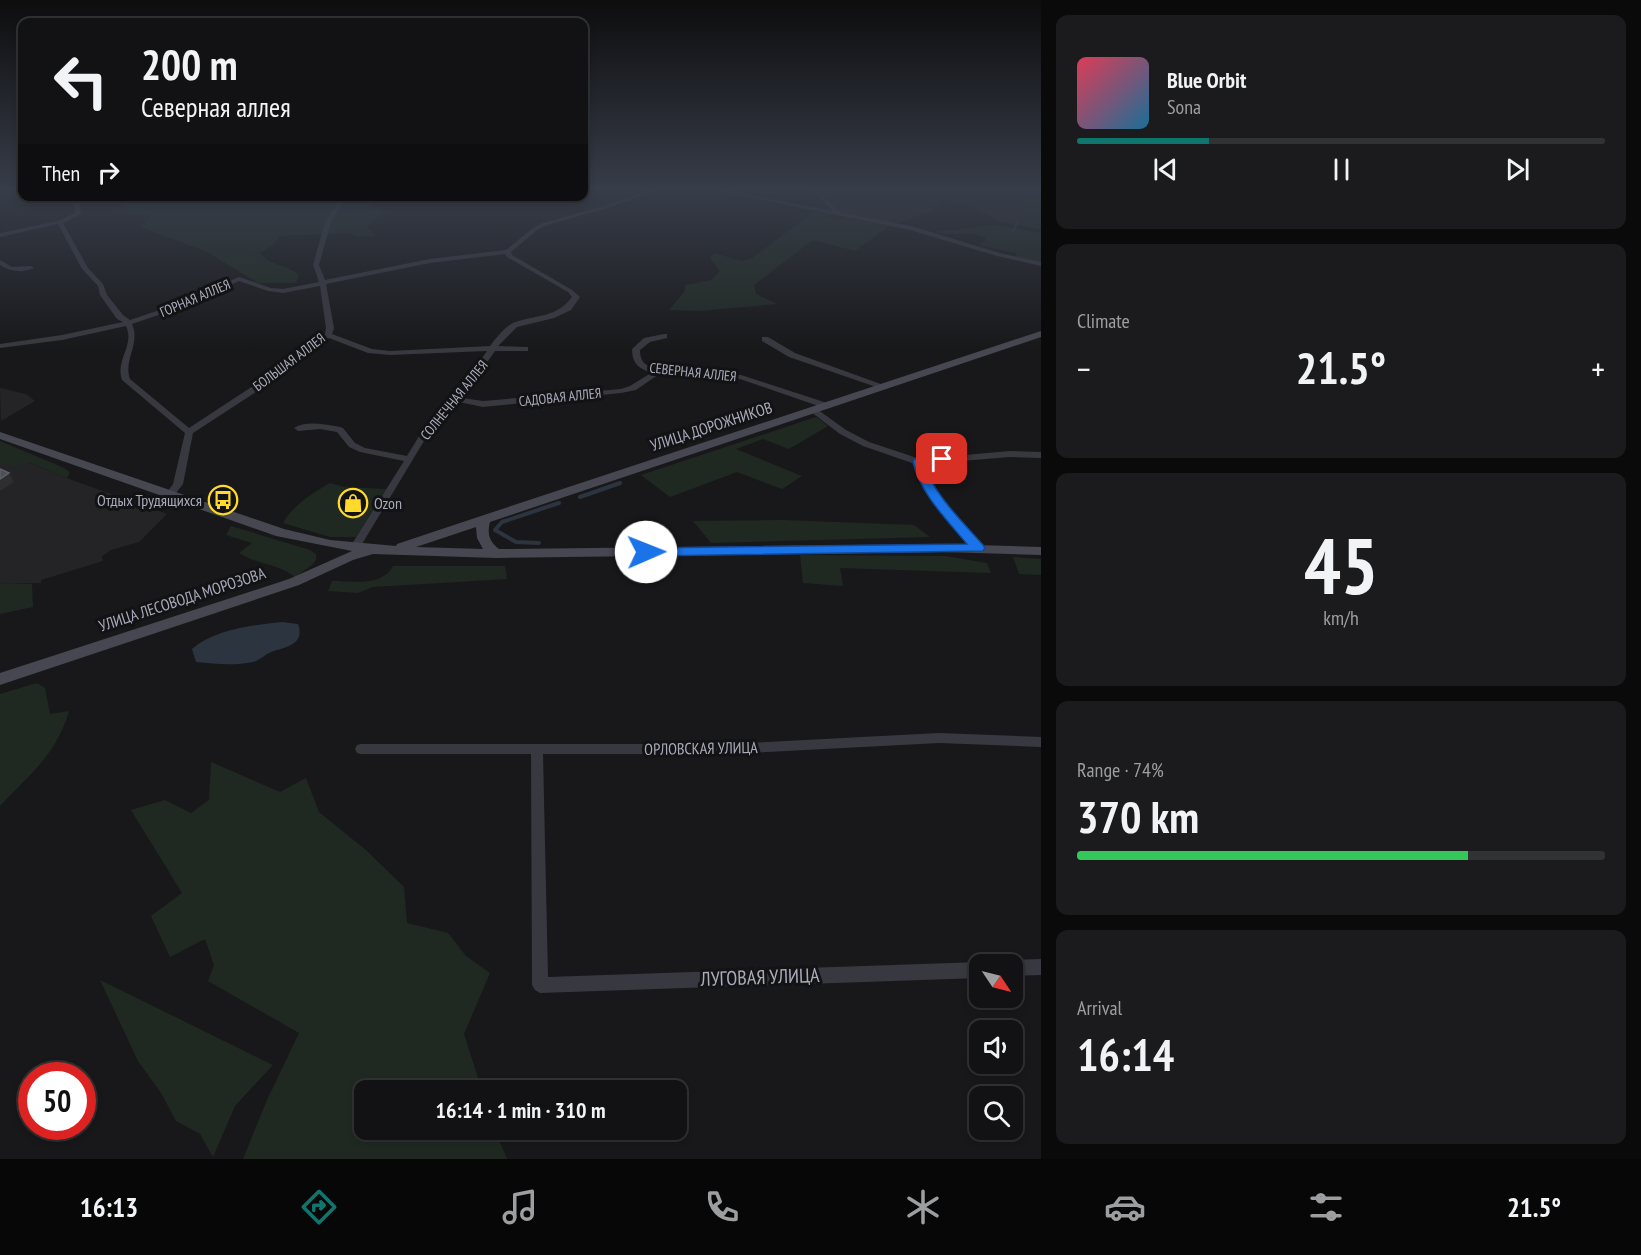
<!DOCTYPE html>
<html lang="en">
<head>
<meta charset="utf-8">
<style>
  body { margin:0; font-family:"PT Sans Narrow",sans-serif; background:#1b1b1d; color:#f1f3f6; height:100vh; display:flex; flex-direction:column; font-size:22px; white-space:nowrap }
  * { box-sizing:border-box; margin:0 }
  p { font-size:20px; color:#9c9ea0 }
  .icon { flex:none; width:33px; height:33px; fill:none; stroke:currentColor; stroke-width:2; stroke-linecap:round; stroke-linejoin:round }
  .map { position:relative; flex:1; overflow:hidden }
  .details { display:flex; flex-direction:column; gap:15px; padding:15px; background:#0a0a0b; width:600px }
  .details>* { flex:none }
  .hud { position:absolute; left:18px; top:18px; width:570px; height:183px; border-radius:12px; box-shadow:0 3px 9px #0003,0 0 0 2px #313234; background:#121214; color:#f1f3f6; overflow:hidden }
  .needle { width:39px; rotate:125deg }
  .buttons { position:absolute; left:969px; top:954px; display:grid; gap:12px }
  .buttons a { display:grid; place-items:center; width:54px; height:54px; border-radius:12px; background:#121214; box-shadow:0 3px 9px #0003,0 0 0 2px #313234; font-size:30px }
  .speed { position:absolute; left:18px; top:1062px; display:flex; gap:12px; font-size:30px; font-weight:700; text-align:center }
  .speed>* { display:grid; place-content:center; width:78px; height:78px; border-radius:50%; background:#121214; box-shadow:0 3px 9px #0003,0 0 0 2px #313234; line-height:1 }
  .speed .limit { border:9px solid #d22; background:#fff; color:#111 }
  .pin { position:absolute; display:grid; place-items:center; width:51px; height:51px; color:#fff; margin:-26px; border-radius:12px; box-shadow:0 3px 9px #0006 }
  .me { position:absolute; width:66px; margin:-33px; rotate:89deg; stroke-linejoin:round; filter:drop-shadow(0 0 4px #0008) }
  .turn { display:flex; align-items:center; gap:21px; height:126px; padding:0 24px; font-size:27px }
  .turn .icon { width:78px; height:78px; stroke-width:2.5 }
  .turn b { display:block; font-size:42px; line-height:51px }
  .then { display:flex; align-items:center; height:57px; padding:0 24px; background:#0003; gap:12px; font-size:22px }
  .big { font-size:45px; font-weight:600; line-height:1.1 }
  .details .card { flex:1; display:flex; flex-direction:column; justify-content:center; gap:9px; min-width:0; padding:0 21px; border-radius:12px; background:#1b1b1d }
  .details .dial { align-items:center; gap:0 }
  .dial b { font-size:78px; line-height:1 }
  .song { display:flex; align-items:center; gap:18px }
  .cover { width:72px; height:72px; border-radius:9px; background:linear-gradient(135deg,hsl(350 70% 55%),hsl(200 70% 35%)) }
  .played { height:6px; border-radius:3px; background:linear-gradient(90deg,#0f766e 25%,#313234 25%) }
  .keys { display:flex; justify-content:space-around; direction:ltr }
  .heat { display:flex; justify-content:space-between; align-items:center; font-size:33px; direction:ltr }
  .charge { height:9px; border-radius:4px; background:linear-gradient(90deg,#34c759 74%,#313234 0) }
  .trip { position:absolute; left:354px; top:1080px; width:333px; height:60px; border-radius:12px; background:#121214; box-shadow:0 3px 9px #0003,0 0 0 2px #313234; font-weight:600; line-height:60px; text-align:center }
  .menu { display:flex; height:96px; justify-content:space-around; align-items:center; background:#070708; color:#9c9ea0 }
  .menu .icon { width:42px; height:42px }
  .menu .selected { color:#0f766e }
  .menu b { font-size:27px; color:#f1f3f6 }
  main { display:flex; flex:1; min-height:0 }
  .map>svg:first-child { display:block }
  .built { fill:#242427 }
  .green { fill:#1f2922 }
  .water { fill:#2c3440 }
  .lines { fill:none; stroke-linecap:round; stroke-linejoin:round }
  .stream-far1 { stroke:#2c3440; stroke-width:2 }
  .stream { stroke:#2c3440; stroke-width:4 }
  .street { fill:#383840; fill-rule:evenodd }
  .secondary { fill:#464750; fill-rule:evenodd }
  .shaded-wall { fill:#2e2e32 }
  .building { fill:#4f5057; stroke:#5d5e66; stroke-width:1.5 }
  .route { fill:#1a73e8; stroke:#114b97; stroke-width:1.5 }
  .labels { text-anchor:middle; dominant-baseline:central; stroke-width:6; stroke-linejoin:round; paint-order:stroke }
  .far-street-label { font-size:14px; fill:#a9abbb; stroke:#131315 }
  .street-label { font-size:16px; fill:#a9abbb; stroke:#131315 }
  .poi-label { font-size:16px; fill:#a9abbb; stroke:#131315; text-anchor:end }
  .near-street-label { font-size:20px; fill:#a9abbb; stroke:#131315 }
</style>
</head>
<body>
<main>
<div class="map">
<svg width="1041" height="1159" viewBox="0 0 1041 1159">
  <rect width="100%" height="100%" fill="#18181a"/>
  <path class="built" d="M814 188H1029L1019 225 1003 223 971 206 943 200 929 212 895 224 843 214Z
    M0 388 26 394 35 401 1 421Z
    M0 451 72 480 167 514 139 542 111 550 102 556 103 561 41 580V583L0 584Z"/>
  <path class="green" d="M1029 188H1041V230L1019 225Z
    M119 196H386L390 198 371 203V207L387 212 370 222 368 227 375 236H356L349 233 279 236 273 245 260 253C272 268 286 263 299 275L296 283H258L207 252 141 227 151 216 109 212 123 208Z
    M815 211 830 213 826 217 840 220 845 217 889 226 855 251 813 240 754 285 756 294 777 304 699 311 669 310 685 291V285L711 280 720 271 710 258 714 253 742 261 752 258Z
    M996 225 1041 233V262L1017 257 1016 253 978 245 985 241V237C966 230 952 237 934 232Z
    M816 417 828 426 789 449 763 439 736 449 802 476 782 489 737 472 670 497 641 475Z
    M0 441 62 467 70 472 67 478 28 462 19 467 0 463Z
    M330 483 344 487 386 489 356 537H330L283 523C293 505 313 493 330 483Z
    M782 520 914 525 930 537 711 543 693 521Z
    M231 526 310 550 316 554V560L312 565 295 577C279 564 256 564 239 553L252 543 226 535Z
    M800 555 945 556 987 563 991 573 840 568 843 586 803 583Z
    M1013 557 1041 559V575L1019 574Z
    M393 566H505L507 579 373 587 358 593 328 591 332 581C353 581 382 587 393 566Z
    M0 584H32L33 607 0 614Z
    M37 683 45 688 50 714 69 711C56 755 30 774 0 806V694Z
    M211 762 280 792 306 778 319 812 367 851 404 887 407 923 448 933 466 956 490 973 464 1034 482 1090H364V1130H495L507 1159H243L267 1100 299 1033 208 981 214 965 205 939 170 957 151 916 182 893 131 810 165 800 191 813 209 800Z
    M100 980 273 1065 235 1106 213 1157 200 1134 176 1121 161 1093 138 1061Z"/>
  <path class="water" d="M282 622 298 624C305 643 288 647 274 651 266 653 261 660 253 662 235 666 215 664 196 662L192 649C216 629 253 625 282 622Z"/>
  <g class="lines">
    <path class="stream-far1" d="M1013 231 1018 222"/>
    <path class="stream" d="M580 497 620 483
      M539 543 516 542 495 530 502 522 559 503"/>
    <path class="street" d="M655 188H663L611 207 547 225 537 230 511 252 512 255 572 290 580 297 571 310 554 318 517 327 498 346 525 347H528V351H495L462 398 483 401 621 389 630 386 651 373C638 368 632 363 632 349L644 338 664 334H667V338L650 342 640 350C640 363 646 366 658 370L741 375 830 404V408H824L740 379 659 374 636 390 621 393 483 407 459 402 433 426 359 549 355 550 350 547 404 461 360 452 349 447 337 432 320 429 298 431 294 428C307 420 326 425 340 427L343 428 355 443 365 448 407 456 427 423 454 397 487 351 390 355 368 353 329 338 265 386 193 433 183 484 173 497 170 498 165 495 173 484 185 433 122 380C115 359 135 346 126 326L62 340 0 348V344L62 335 123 322 117 319 100 295 98 286 82 269 58 224 0 237V233L58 221 75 213 73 202 68 196H74L79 202 81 214 63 223 88 268 103 284 107 295 123 315 130 320 180 303 239 277 271 288 283 289 319 282 313 265 325 222 342 196H348L331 222 319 265 325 280 430 259 506 250 533 228 543 223 607 205ZM505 254 507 257 568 292 572 297C556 319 535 314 513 323 505 327 495 339 490 346L390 351 372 349 332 334 334 328 326 284 430 263ZM239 281 268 291 283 293 320 286 326 328 325 334 259 382 189 428 130 379C123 360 141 343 132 324L185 306Z
      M704 188H714L833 211 809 188H815L842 213 911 226 1000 253 1041 262V266L997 256 910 230Z
      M0 260 12 267 31 266 34 268C23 273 10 272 0 265Z
      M762 337H768L795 353 889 387 885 389H882L789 357 762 341Z
      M814 407 846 430 869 442 920 459 1010 451 1041 452V458L1010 457 924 464C935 499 962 520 983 548L978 551 974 550C950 524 925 498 915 464L863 446 840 434 811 412V408Z
      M939 733 1041 737V747L939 743 730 754H543L548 977 980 962 985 964H980V978L540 993 535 990 532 985 531 754H361L357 753 355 749 357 745 361 744H730Z
      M1041 959V975L1012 976V964H1006L1012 960Z"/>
    <path class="secondary" d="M1041 331V337L490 522C487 534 489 541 499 549L944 544 1041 547V555L944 552 496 558 373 554 353 560 299 585 0 685V673L289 579 352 551 276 536 0 439V432L284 529 330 540 396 546 397 544 481 516ZM476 527 477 538 483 549 416 547Z"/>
  </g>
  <path class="shaded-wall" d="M9 473 14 482 0 491V479Z"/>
  <path class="building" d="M0 469 9 473 0 479Z"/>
  <linearGradient id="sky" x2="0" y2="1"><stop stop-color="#0d0d0e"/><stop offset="0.54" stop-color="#373d49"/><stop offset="1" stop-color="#373d49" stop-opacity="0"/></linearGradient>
  <rect width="1041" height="350" fill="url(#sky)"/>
  <path class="route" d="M942 456 948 459 946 462 925 465C932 493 964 523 983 545L985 548 983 551 646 556 639 552 646 548 967 544C947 520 920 493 913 462L914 459Z"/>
  <defs>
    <g id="bus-ring" transform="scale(1.5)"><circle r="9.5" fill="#131315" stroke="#ffda2b" stroke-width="1.5"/><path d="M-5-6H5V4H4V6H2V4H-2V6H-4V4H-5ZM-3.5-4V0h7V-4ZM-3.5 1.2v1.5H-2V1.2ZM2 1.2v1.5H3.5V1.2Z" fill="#ffda2b"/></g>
    <g id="shop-ring" transform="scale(1.5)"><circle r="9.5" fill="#131315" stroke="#ffda2b" stroke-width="1.5"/><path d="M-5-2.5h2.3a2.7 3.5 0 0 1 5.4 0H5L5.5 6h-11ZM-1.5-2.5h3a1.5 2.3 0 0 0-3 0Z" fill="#ffda2b"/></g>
  </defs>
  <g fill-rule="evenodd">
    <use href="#bus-ring" x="223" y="500"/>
    <use href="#shop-ring" x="353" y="503"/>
  </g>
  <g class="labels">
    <g class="far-street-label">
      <text transform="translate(195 298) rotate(-23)">ГОРНАЯ АЛЛЕЯ</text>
      <text transform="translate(289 362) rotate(-37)">БОЛЬШАЯ АЛЛЕЯ</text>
      <text transform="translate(693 372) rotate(6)">СЕВЕРНАЯ АЛЛЕЯ</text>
      <text transform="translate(560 397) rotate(-6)">САДОВАЯ АЛЛЕЯ</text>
      <text transform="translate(454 400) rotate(-51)">СОЛНЕЧНАЯ АЛЛЕЯ</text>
    </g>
    <g class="street-label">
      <text transform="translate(711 426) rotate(-18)">УЛИЦА ДОРОЖНИКОВ</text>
      <text transform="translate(182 599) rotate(-18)">УЛИЦА ЛЕСОВОДА МОРОЗОВА</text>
      <text transform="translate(701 748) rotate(-1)">ОРЛОВСКАЯ УЛИЦА</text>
    </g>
    <g class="poi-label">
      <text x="202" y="500">Отдых Трудящихся</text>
      <text x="374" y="503" text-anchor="start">Ozon</text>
    </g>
    <g class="near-street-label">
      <text transform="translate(760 977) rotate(-2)">ЛУГОВАЯ УЛИЦА</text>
    </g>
  </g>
</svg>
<div class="buttons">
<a><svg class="needle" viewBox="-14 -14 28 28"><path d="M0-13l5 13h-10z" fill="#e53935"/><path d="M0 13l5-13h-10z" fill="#9c9ea0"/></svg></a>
<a><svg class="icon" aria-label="sound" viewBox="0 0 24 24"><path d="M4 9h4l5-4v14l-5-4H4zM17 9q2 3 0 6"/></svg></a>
<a><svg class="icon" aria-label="search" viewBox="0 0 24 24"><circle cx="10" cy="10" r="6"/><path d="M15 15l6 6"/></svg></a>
</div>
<div class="speed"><div class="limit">50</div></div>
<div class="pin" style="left:942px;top:459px;background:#d93025"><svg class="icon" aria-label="arrive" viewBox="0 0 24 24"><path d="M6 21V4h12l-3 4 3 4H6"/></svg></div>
<svg class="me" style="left:646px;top:552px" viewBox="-20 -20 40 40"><circle r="19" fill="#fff"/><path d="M0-13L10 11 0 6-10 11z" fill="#1a73e8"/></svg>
<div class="trip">16:14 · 1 min · 310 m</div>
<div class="hud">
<div class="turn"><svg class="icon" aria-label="left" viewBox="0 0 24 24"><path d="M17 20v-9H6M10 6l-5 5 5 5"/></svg><div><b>200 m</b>Северная аллея</div></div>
<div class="then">Then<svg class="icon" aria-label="right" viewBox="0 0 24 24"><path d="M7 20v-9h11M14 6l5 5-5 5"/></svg></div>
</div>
</div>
<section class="details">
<div class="card">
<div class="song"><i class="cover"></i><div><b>Blue Orbit</b><p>Sona</p></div></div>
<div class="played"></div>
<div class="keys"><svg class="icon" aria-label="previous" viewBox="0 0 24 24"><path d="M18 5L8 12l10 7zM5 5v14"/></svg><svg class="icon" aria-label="pause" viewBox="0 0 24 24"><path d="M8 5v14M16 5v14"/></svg><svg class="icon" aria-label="next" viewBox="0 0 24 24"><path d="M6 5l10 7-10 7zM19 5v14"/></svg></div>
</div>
<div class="card"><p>Climate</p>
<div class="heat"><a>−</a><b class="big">21.5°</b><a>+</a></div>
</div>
<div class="card dial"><b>45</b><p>km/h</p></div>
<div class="card"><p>Range · 74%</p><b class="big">370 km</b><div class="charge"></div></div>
<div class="card"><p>Arrival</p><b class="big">16:14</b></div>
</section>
</main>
<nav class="menu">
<b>16:13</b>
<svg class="icon selected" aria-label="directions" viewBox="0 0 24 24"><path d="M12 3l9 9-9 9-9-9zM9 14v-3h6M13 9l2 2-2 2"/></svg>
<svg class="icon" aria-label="music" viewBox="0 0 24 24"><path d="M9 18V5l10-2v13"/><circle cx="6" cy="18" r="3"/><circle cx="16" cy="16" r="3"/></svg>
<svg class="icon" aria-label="phone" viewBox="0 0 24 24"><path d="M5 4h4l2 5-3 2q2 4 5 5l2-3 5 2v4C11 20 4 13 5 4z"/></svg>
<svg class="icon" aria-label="climate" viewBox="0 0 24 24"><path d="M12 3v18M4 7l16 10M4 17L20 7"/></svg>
<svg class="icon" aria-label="car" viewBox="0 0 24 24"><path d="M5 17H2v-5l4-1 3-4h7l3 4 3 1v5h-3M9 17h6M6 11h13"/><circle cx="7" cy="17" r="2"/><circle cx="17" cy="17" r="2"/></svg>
<svg class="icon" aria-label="filters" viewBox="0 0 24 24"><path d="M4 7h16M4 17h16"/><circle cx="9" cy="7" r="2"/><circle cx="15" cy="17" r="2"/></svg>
<b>21.5°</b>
</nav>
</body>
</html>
